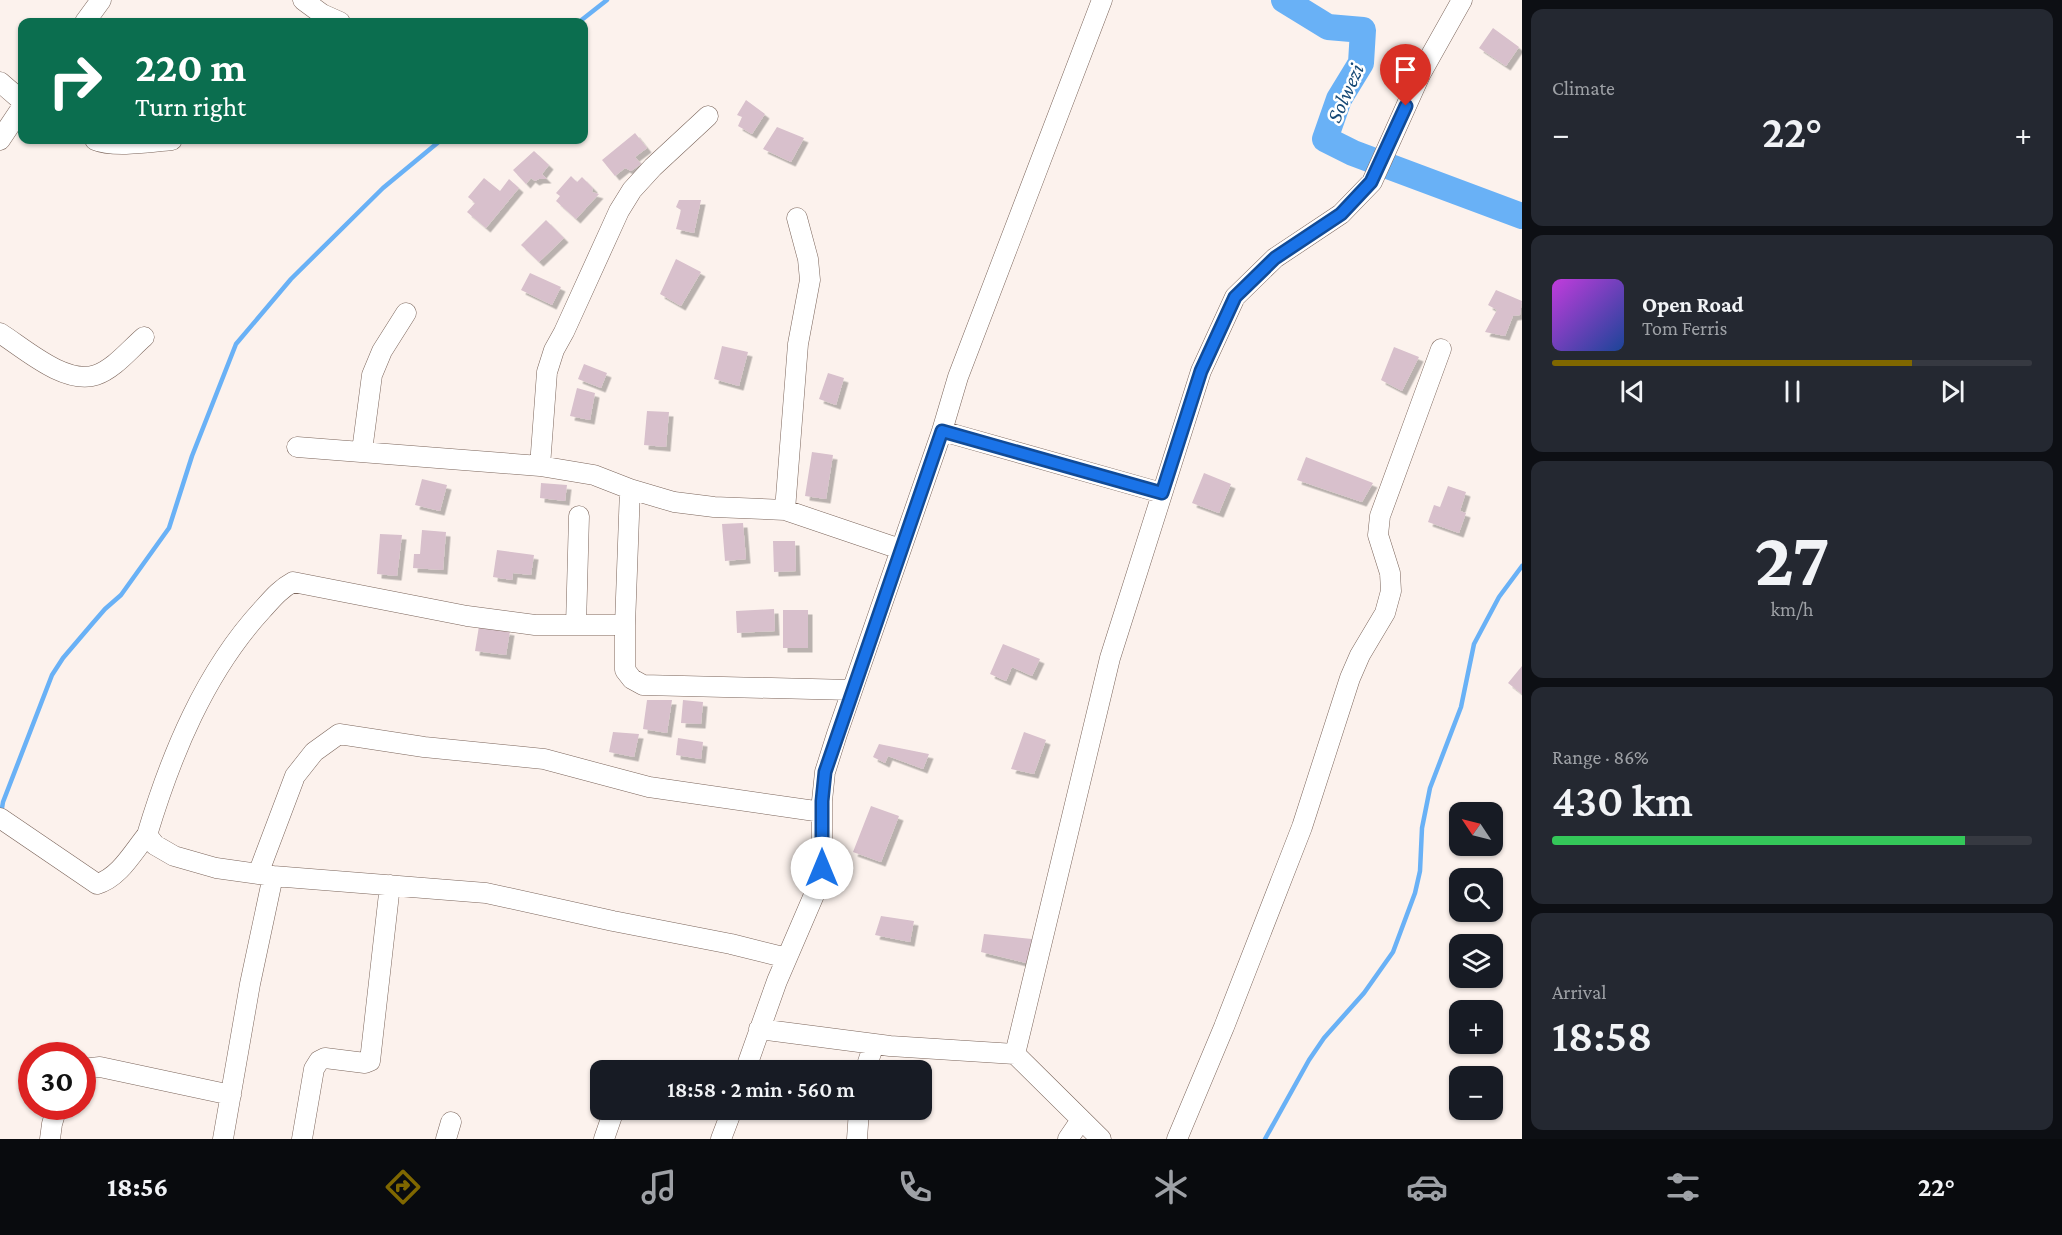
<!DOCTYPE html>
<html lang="en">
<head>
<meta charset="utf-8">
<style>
  body { margin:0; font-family:"Crimson Pro",serif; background:#242831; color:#f1f3f6; height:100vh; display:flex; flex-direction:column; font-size:22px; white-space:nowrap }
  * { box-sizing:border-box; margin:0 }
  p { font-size:20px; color:#9ea1a6 }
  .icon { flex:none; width:33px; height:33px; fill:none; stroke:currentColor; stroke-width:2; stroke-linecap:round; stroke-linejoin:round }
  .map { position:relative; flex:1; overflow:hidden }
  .panel { display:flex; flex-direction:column; gap:9px; padding:9px; background:#0d0f14; width:540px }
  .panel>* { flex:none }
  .guide { position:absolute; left:18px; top:18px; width:570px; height:126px; border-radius:12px; box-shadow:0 2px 4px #0004; background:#0b6e4f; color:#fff; overflow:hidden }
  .needle { width:39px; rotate:305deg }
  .controls { position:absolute; left:1449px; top:802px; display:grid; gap:12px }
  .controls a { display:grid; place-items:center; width:54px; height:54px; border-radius:12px; background:#171b24; box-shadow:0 2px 4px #0004; font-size:30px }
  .speed { position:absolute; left:18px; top:1042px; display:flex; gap:12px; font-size:30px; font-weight:700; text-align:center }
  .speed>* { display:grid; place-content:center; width:78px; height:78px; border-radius:50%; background:#171b24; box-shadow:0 2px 4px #0004; line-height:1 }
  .speed .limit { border:9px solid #d22; background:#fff; color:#111 }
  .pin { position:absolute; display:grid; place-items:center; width:51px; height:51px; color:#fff; margin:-62px -26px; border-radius:50% 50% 50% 0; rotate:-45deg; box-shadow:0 0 6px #0007 }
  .pin .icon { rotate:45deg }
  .me { position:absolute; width:66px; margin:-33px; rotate:0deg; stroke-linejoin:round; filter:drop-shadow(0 0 4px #0008) }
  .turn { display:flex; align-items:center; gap:21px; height:126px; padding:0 18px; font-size:27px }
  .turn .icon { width:78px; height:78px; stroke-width:2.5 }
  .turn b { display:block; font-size:42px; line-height:51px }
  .big { font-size:45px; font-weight:600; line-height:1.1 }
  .panel .tile { flex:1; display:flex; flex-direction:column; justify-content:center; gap:9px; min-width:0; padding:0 21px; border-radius:12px; background:#242831 }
  .panel .dial { align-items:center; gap:0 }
  .dial b { font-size:78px; line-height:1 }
  .song { display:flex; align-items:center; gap:18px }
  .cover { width:72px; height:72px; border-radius:9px; background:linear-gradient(135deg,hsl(290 70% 55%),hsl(220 70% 35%)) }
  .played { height:6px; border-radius:3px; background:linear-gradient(90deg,#7f6700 75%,#363941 75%) }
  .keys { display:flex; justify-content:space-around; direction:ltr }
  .heat { display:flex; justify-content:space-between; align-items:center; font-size:33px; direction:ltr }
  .charge { height:9px; border-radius:4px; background:linear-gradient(90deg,#34c759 86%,#363941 0) }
  .trip { position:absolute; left:590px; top:1060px; width:342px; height:60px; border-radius:12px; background:#171b24; box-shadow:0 2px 4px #0004; font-weight:600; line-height:60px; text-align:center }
  .tabs { display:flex; height:96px; justify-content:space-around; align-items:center; background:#090b0e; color:#9ea1a6 }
  .tabs .icon { width:42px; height:42px }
  .tabs .active { color:#7f6700 }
  .tabs b { font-size:27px; color:#f1f3f6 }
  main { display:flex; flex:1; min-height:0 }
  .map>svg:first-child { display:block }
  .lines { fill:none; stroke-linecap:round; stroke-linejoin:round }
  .stream { stroke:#69b1f6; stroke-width:4.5 }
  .river { stroke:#69b1f6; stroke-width:26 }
  .building { fill:#d8c0cc; filter:url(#shadow) }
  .minor-casing { stroke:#7b655b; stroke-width:21 }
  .minor { stroke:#fff; stroke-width:20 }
  .route-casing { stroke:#114b97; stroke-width:15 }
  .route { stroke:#1a73e8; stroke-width:10 }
  .labels { text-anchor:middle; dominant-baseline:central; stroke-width:5; stroke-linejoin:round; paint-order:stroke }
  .water-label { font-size:22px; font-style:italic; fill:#164976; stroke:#fff }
</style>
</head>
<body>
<main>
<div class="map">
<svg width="1522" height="1139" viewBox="0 0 1522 1139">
  <defs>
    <filter id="shadow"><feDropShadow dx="4.5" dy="4.5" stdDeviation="0" flood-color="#0004"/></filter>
  </defs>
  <rect width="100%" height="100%" fill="#fcf2ed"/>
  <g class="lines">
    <path class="stream" d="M579 22 607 0
      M1 814 3 802 52 675 63 658 92 624 105 609 121 595 169 528 192 456 236 344 291 279 383 188 441 140
      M1265 1139 1309 1060 1324 1038 1364 993 1393 952 1415 893 1420 871 1422 828 1430 788 1461 707 1474 644 1499 597 1522 566"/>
    <path class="river" d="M1284 0 1328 27 1363 30 1361 63 1339 99 1325 139 1353 153 1522 216"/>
  </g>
  <path class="building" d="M1493 28 1519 47 1506 66 1479 48Z
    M746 100 765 114 752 134 738 126 742 117 737 115Z
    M777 127 804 138 791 162 763 149Z
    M635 133 647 148 635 157 641 164 631 171 625 168 615 176 602 160Z
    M534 151 549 165 542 174 547 179H539L535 181 531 178 526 184 513 170Z
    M571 176 577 182 582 177 593 188 592 192 599 194 576 219 556 201 560 196 556 193Z
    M484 178 500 191 509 179 519 188 486 228 467 212 475 203 468 197Z
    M679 200H701L694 233 676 229 681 210 676 207Z
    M546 220 564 238 539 262 521 245Z
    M676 259 701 272 681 306 660 294Z
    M530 273 561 287 552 305 521 290Z
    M1496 290 1522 301 1520 315 1513 316 1505 336 1485 332 1497 310 1488 305Z
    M722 346 748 352 739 386 714 379Z
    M1394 347 1419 357 1402 391 1381 380Z
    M584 364 607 373 601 388 578 379Z
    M828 373 844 378 836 405 819 399Z
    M577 388 595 393 590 420 570 416Z
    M647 411 669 412 666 447 644 445Z
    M812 452 833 455 826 499 805 496Z
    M1306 457 1373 483 1362 502 1297 480Z
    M1204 473 1231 484 1219 513 1192 503Z
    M422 479 447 485 440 511 415 505Z
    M541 483 567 485 565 501 540 498Z
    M1448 486 1466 492 1460 511 1466 513 1459 533 1428 522 1434 505 1440 507Z
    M743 523 746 559 725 561 722 524Z
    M422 530 446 532 443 570 413 568 414 554H420Z
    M380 534 402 535 397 576 377 574Z
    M773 541H795L796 571 774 572Z
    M497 550 534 555 531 575 513 573 512 580 493 577Z
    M774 609 775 631 737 633 736 611Z
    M783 610H808V648H783Z
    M479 626 510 631 506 655 475 651Z
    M1003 644 1040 659 1032 676 1012 667 1006 681 990 674Z
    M1522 666V694L1508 683Z
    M647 700H672L667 733 643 729Z
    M683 700 703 702 701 724 681 723Z
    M613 732 639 734 634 757 609 752Z
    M1024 732 1046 740 1034 774 1011 769Z
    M678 738 703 742 701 759 676 755Z
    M879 744 929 754 923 769 888 756 885 763 873 757Z
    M871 806 899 816 881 862 853 852Z
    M881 916 914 921 910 942 875 935Z
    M984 934 1032 939 1026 963 981 952Z"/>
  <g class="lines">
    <g class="minor-casing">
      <path id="minor" d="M303 0 322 14 340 22
        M85 22 101 0
        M0 82 22 101
        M0 140 22 107
        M95 140C114 148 151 142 172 140
        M0 333C25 349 65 385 96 375 114 369 130 349 144 337
        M942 431 1162 493
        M297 447 540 466 594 475 630 489 674 502 714 507 785 510 900 549
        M362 451 372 375 382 351 406 313
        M540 466 547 372 554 350 564 332 619 211 632 190 653 167 708 116
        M630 489 625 625V670L632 679 643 685 852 690
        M785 510 798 344 810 280 808 259 797 218
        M576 625 579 516
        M625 625H535L467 616 293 582C280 589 272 599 262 610 205 672 171 755 147 835L155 845 174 856 216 868 273 876 486 893 613 921 731 944 787 958
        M0 818 97 884C119 878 133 852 147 835
        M258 874 295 776 314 752 339 734 424 747 544 759 649 787 822 812
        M759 1029 890 1046 1015 1054
        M82 1069 100 1067 231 1095
        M745 1071 777 981 814 895 822 868V801L825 772 837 734 942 431 958 377 1102 0
        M865 1071 874 1044
        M50 1139 52 1124 57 1107
        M223 1139 250 984 273 876
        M302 1139 314 1069 319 1061 325 1058 365 1063 370 1061 390 885
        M446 1139 451 1122
        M604 1139 614 1110
        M721 1139 732 1110
        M857 1139 859 1110
        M1068 1139 1081 1120
        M1101 1139 1015 1054 1110 658 1201 371 1235 297 1275 258 1341 214 1372 182 1421 73 1462 0
        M1177 1139 1224 1027 1302 827 1350 678 1360 655 1385 613 1391 591 1390 573 1378 535 1380 516 1441 349"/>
    </g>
    <use href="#minor" class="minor"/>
  </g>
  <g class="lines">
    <g class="route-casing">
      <path id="route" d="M822 868V801L825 772 942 431 1162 493 1201 371 1235 297 1275 258 1341 214 1371 182 1406 106"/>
    </g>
    <use href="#route" class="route"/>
  </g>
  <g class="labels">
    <g class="water-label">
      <text transform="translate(1345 93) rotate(-66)">Solwezi</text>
    </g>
  </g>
</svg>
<div class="controls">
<a><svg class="needle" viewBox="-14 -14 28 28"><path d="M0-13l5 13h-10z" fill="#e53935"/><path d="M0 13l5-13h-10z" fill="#9ea1a6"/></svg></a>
<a><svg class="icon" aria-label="search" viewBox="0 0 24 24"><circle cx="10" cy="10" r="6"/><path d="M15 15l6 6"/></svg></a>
<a><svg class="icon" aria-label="layers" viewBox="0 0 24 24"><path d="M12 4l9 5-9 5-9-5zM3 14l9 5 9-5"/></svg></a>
<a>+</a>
<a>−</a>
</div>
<div class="speed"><div class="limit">30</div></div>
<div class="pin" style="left:1406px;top:106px;background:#d93025"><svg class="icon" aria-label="arrive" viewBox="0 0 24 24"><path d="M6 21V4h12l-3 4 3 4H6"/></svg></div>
<svg class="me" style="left:822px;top:868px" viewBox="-20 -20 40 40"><circle r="19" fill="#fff"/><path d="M0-13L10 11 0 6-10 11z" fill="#1a73e8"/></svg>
<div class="trip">18:58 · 2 min · 560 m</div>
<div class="guide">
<div class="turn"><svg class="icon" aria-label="right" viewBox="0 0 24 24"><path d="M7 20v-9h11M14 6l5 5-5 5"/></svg><div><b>220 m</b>Turn right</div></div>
</div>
</div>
<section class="panel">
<div class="tile"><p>Climate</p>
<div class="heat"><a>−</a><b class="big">22°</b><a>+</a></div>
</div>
<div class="tile">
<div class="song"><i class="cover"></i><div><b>Open Road</b><p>Tom Ferris</p></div></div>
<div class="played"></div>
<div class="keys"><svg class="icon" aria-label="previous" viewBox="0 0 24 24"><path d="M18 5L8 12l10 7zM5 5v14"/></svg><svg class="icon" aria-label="pause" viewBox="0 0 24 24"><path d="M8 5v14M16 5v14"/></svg><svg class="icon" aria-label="next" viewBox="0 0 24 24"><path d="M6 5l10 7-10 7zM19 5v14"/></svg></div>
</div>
<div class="tile dial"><b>27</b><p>km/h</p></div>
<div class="tile"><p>Range · 86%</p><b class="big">430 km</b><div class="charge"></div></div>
<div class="tile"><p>Arrival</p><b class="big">18:58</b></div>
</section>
</main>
<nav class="tabs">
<b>18:56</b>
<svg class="icon active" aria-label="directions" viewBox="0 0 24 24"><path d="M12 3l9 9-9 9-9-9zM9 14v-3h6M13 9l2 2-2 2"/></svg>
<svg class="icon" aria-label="music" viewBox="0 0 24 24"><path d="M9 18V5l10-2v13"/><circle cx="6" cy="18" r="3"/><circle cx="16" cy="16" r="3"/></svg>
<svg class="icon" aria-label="phone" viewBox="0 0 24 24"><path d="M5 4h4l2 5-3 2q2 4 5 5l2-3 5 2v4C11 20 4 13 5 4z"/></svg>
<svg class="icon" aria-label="climate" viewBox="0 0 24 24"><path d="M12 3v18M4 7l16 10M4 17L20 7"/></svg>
<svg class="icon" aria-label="car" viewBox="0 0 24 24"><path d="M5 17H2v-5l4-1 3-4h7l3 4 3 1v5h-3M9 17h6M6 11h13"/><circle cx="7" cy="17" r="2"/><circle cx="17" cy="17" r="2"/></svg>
<svg class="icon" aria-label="filters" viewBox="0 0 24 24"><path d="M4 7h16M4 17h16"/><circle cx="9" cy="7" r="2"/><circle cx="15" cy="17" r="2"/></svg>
<b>22°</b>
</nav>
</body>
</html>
